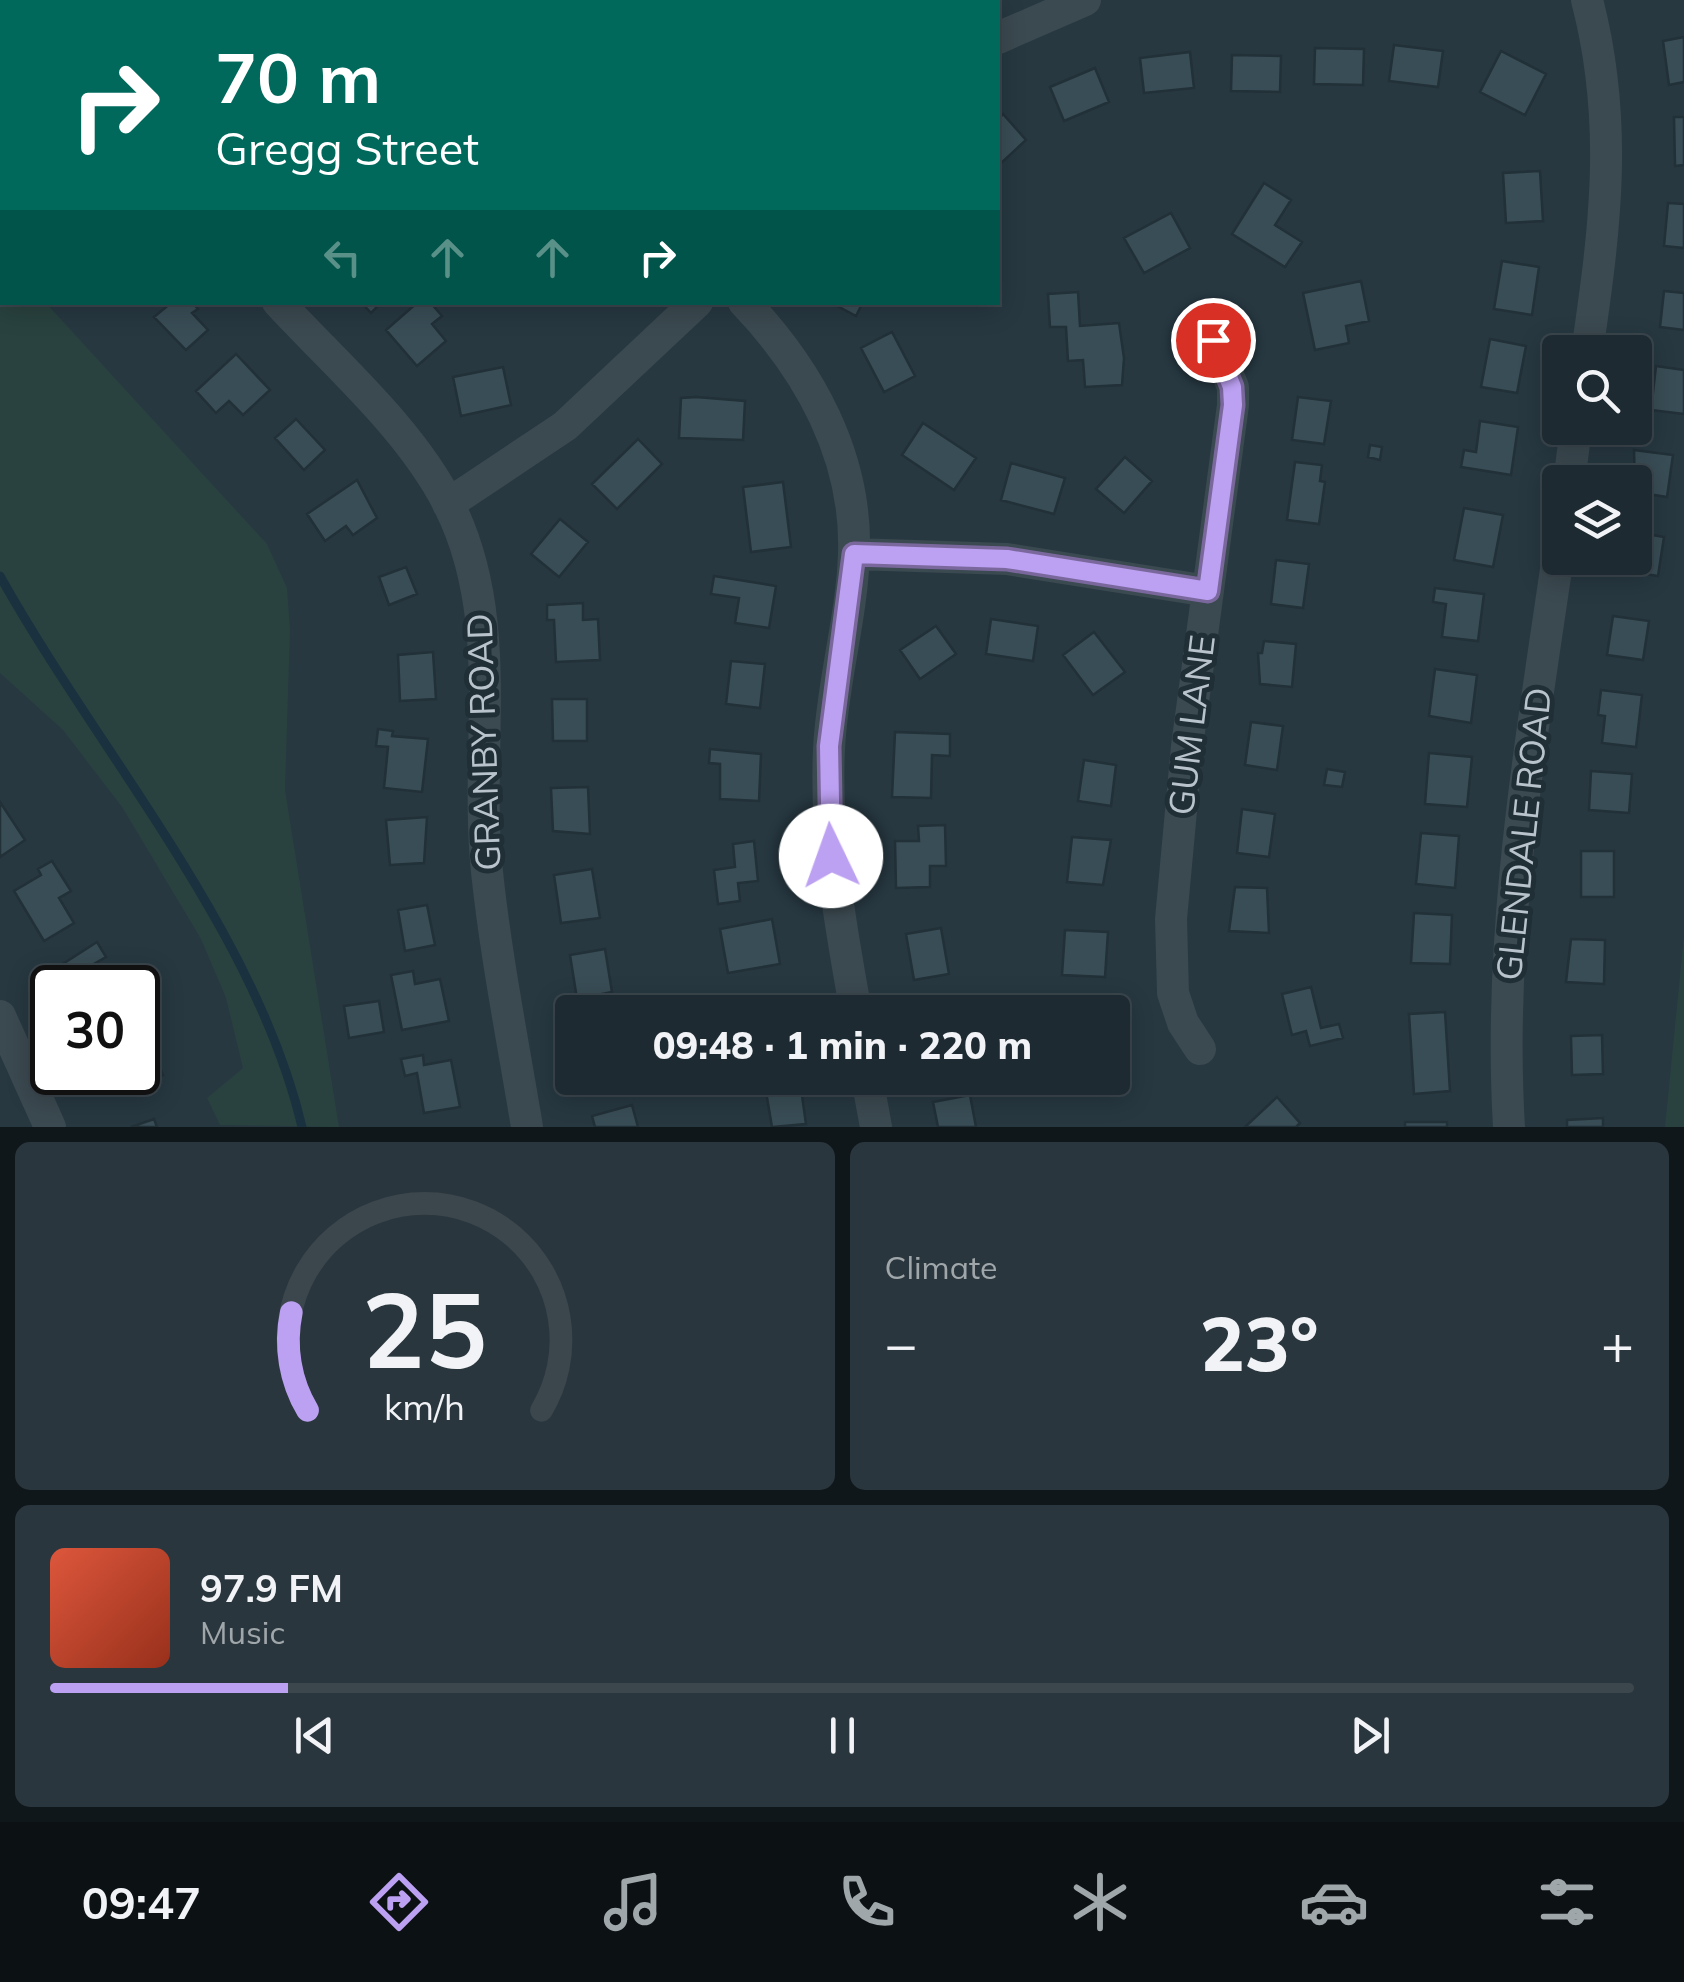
<!DOCTYPE html>
<html lang="en">
<head>
<meta charset="utf-8">
<style>
  body { margin:0; font-family:Mulish,sans-serif; background:#2a363d; color:#f1f3f6; height:100vh; display:flex; flex-direction:column; font-size:38px; white-space:nowrap }
  * { box-sizing:border-box; margin:0 }
  p { font-size:32px; color:#a0a7ab }
  .icon { flex:none; width:55px; height:55px; fill:none; stroke:currentColor; stroke-width:2; stroke-linecap:round; stroke-linejoin:round }
  .map { position:relative; height:1127px; overflow:hidden }
  .sheet { display:flex; flex-direction:column; gap:15px; padding:15px; background:#10171b; flex:1 }
  .sheet>* { flex:none }
  .banner { position:absolute; left:0px; top:0px; width:1000px; height:305px; box-shadow:0 5px 25px #0003,0 0 0 2px #3b464d; background:#00695c; color:#fff; overflow:hidden }
  .fabs { position:absolute; left:1542px; top:335px; display:grid; gap:20px }
  .fabs a { display:grid; place-items:center; width:110px; height:110px; border-radius:10px; background:#1d2a31; box-shadow:0 5px 25px #0003,0 0 0 2px #3b464d; font-size:50px }
  .speed { position:absolute; left:30px; top:965px; display:flex; gap:20px; font-size:50px; font-weight:700; text-align:center }
  .speed>* { display:grid; place-content:center; width:130px; height:130px; border-radius:50%; background:#1d2a31; box-shadow:0 5px 25px #0003,0 0 0 2px #3b464d; line-height:1 }
  .speed .limit { border:5px solid #111; border-radius:15px; background:#fff; color:#111 }
  .pin { position:absolute; display:grid; place-items:center; width:85px; height:85px; color:#fff; margin:-42px; border:5px solid #fff; border-radius:50%; box-shadow:0 2px 10px #0007 }
  .me { position:absolute; width:110px; margin:-55px; rotate:357deg; stroke-linejoin:round; filter:drop-shadow(0 0 8px #0008) }
  .turn { display:flex; align-items:center; gap:35px; height:210px; padding:0 50px; font-size:45px }
  .turn .icon { width:130px; height:130px; stroke-width:2.5 }
  .turn b { display:block; font-size:70px; line-height:85px }
  .lanes { display:flex; align-items:center; height:95px; padding:0 50px; background:#0003; justify-content:center; gap:50px; direction:ltr }
  .lanes .off { opacity:.35 }
  .big { font-size:75px; font-weight:800; line-height:1.1 }
  .sheet .widget { flex:1; display:flex; flex-direction:column; justify-content:center; gap:15px; min-width:0; padding:0 35px; border-radius:15px; background:#2a363d }
  .sheet .dial { align-items:center; gap:0 }
  .dial svg { height:260px; overflow:visible; fill:none; stroke:#3b464d; stroke-width:7; stroke-linecap:round; text-anchor:middle }
  .dial text { fill:#f1f3f6; stroke:none }
  .song { display:flex; align-items:center; gap:30px }
  .cover { width:120px; height:120px; border-radius:15px; background:linear-gradient(135deg,hsl(10 70% 55%),hsl(10 70% 35%)) }
  .played { height:10px; border-radius:5px; background:linear-gradient(90deg,#bca0f2 15%,#3b464d 15%) }
  .keys { display:flex; justify-content:space-around; direction:ltr }
  .heat { display:flex; justify-content:space-between; align-items:center; font-size:55px; direction:ltr }
  .sheet .tiles { flex:1; display:grid; gap:15px; grid-template-columns:1fr 1fr }
  .widget:last-child { grid-column:span 2 }
  .trip { position:absolute; left:555px; top:995px; width:575px; height:100px; border-radius:10px; background:#1d2a31; box-shadow:0 5px 25px #0003,0 0 0 2px #3b464d; font-weight:800; line-height:100px; text-align:center }
  .tab-bar { display:flex; height:160px; justify-content:space-around; align-items:center; background:#0c1114; color:#a0a7ab }
  .tab-bar .icon { width:70px; height:70px }
  .tab-bar .on { color:#bca0f2 }
  .tab-bar b { font-size:45px; color:#f1f3f6 }
  .map>svg:first-child { display:block }
  .green { fill:#29423f }
  .lines { fill:none; stroke-linecap:round; stroke-linejoin:round }
  .stream { stroke:#1a313f; stroke-width:9 }
  .building { fill:#394d56; stroke:#223038; stroke-width:2.5 }
  .minor { stroke:#3b4950; stroke-width:32 }
  .route-casing { stroke:#7a689d; stroke-width:25 }
  .route { stroke:#bca0f2; stroke-width:18 }
  .labels { text-anchor:middle; dominant-baseline:central; stroke-width:10; stroke-linejoin:round; paint-order:stroke }
  .street-label { font-size:35px; fill:#b8c3cb; stroke:#202e36 }
</style>
</head>
<body>
<div class="map">
<svg width="1684" height="1127" viewBox="0 0 1684 1127">
  <rect width="100%" height="100%" fill="#273841"/>
  <path class="green" d="M0 252 2 302 46 303 267 544 287 588 290 630 285 790 339 1127 220 1125 207 1098 243 1068 226 998 201 939 122 807 63 730 0 673Z
    M1684 935V1127H1665Z"/>
  <g class="lines">
    <path class="stream" d="M0 576C97 750 256 931 302 1127"/>
  </g>
  <path class="building" d="M1684 37V82L1669 85 1663 41Z
    M1394 45 1443 51 1438 87 1389 81Z
    M1315 48 1364 49 1363 85 1314 84Z
    M1501 51 1546 74 1525 115 1480 92Z
    M1190 52 1194 88 1144 93 1140 58Z
    M1232 55 1281 56 1280 92 1231 91Z
    M1095 68 1109 102 1064 121 1050 87Z
    M1003 114 1026 140 998 166V119Z
    M1674 117H1684V165L1675 166Z
    M1540 171 1543 221 1506 223 1503 173Z
    M1264 183 1291 200 1275 225 1302 242 1285 267 1232 234Z
    M1668 203 1684 204V248L1664 246Z
    M1171 213 1190 248 1144 273 1124 238Z
    M1502 261 1539 267 1532 315 1494 309Z
    M1361 281 1369 321 1346 326 1349 343 1315 350 1303 293Z
    M1664 291 1684 293V330L1660 327Z
    M1078 292 1080 326 1119 323 1124 358 1122 385 1085 387 1083 360 1068 361 1066 327H1050L1048 294Z
    M172 302H192L198 309 192 313 208 330 186 350 154 317Z
    M361 302H382L371 313Z
    M418 302H430L442 316 432 324 446 341 417 366 386 330Z
    M830 302H863L856 316Z
    M892 332 915 376 884 392 861 348Z
    M1490 339 1526 346 1517 393 1481 387Z
    M236 354 270 390 243 415 229 401 216 413 196 391Z
    M1656 366 1684 370V414L1651 410Z
    M503 367 511 405 461 416 453 377Z
    M696 397 745 401 743 440 679 438 681 398Z
    M1298 397 1331 401 1324 444 1292 440Z
    M296 419 325 450 304 470 275 438Z
    M1480 421 1518 427 1511 475 1461 467 1464 450 1476 452Z
    M923 423 976 458 954 490 902 455Z
    M638 439 662 464 617 509 592 484Z
    M1370 445 1382 447 1380 460 1368 457Z
    M1634 450 1673 455 1667 497 1635 492Z
    M1125 457 1152 481 1124 513 1096 489Z
    M1295 462 1322 465 1320 481 1325 482 1319 524 1287 520Z
    M1011 463 1065 478 1054 514 1001 500Z
    M357 480 377 518 353 535 346 526 325 541 307 514Z
    M783 482 791 547 751 552 743 487Z
    M1464 508 1503 515 1493 567 1454 560Z
    M560 519 588 542 559 577 531 554Z
    M1635 532 1664 537 1658 576 1627 571 1629 558H1635Z
    M1276 560 1309 564 1303 608 1271 604Z
    M406 567 417 594 389 605 379 577Z
    M714 576 776 586 769 628 735 623 739 598 711 594Z
    M1435 588 1484 594 1478 641 1442 637 1446 604 1433 602Z
    M583 603V620L598 619 600 660 556 662 554 620H547V605Z
    M1613 616 1649 621 1643 660 1607 655Z
    M991 619 1038 626 1033 661 986 654Z
    M936 626 956 654 920 679 900 650Z
    M1094 632 1125 672 1093 695 1063 655Z
    M1264 641 1296 644 1292 687 1260 684 1258 653H1262Z
    M433 652 436 699 400 701 398 655Z
    M731 661 765 664 760 708 726 704Z
    M1435 669 1477 675 1471 723 1429 716Z
    M1601 690 1642 695 1636 747 1602 743 1605 716 1598 715Z
    M552 699H587V741H553Z
    M1251 722 1283 726 1277 770 1245 765Z
    M378 729 393 731 392 736 428 739 422 792 384 788 388 747 376 746Z
    M895 732 950 734V756L932 755 931 798 892 797Z
    M710 749 761 754 759 801 720 799V764L709 763Z
    M1429 753 1472 757 1467 807 1425 804Z
    M1084 760 1116 765 1111 806 1078 801Z
    M1327 769 1345 772 1342 787 1324 785Z
    M1591 771 1632 774 1629 813 1589 810Z
    M588 787 590 834 553 831 551 788Z
    M0 802 25 840 0 857Z
    M1242 809 1275 814 1269 857 1237 853Z
    M427 817 424 863 390 865 386 820Z
    M945 825 946 866H930V887L896 888 895 841H919L918 826Z
    M1421 833 1459 836 1455 888 1416 884Z
    M1072 837 1111 840 1103 885 1067 882Z
    M754 841 758 881 738 883 740 901 718 904 714 870 735 867 733 844Z
    M1581 851H1614V897H1581Z
    M52 861 71 891 59 898 74 923 44 941 14 891 41 875 38 869Z
    M592 869 600 918 561 923 554 875Z
    M1235 887 1267 888 1269 933 1229 931Z
    M427 905 435 945 405 951 398 910Z
    M1414 913 1452 915 1450 964 1411 963Z
    M772 919 780 964 728 973 720 929Z
    M941 928 949 974 914 980 906 934Z
    M1065 930 1108 932 1105 977 1062 975Z
    M1571 939 1605 940 1604 984 1566 982Z
    M97 942 106 957 92 965 104 988H65L55 969Z
    M605 949 612 992 577 999 570 955Z
    M413 971 415 984 440 979 449 1021 402 1030 391 975Z
    M1311 987 1321 1028 1339 1024 1343 1038 1310 1046 1306 1031 1292 1035 1282 994Z
    M781 1000 783 1012H749L747 1006Z
    M379 1001 384 1032 349 1038 344 1006Z
    M950 1006 951 1012H915Z
    M1445 1012 1450 1091 1414 1094 1409 1014Z
    M139 1020 163 1075 117 1095 107 1072H138Z
    M1602 1035 1603 1074 1572 1075 1571 1036Z
    M423 1055 424 1065 451 1060 460 1107 424 1113 417 1073 405 1076 401 1059Z
    M800 1081 806 1124 772 1127 765 1086Z
    M970 1095 976 1127H938L933 1102Z
    M1277 1097 1300 1123 1296 1127H1245Z
    M632 1105 638 1127H595L592 1116Z
    M1603 1118V1127H1567V1120Z
    M154 1119 157 1127H131Z
    M1405 1122H1447V1127H1405Z"/>
  <g class="lines">
    <path class="minor" d="M10 0 11 2
      M462 0 464 2
      M954 0 956 2
      M1587 0C1619 123 1605 229 1587 352
      M998 38 1085 0
      M278 302C336 365 410 428 449 505 507 621 474 749 487 872 496 957 513 1042 527 1127
      M744 302C809 370 857 456 854 553 852 618 832 683 829 749 825 839 840 924 856 1012
      M1569 482 1576 428
      M448 504 565 426 697 302
      M854 554 1007 559 1208 591
      M0 1016 50 1127
      M1200 1049 1183 1023 1173 993 1171 919 1187 746 1233 405V387L1213 340
      M867 1078 876 1127
      M1509 1127C1497 930 1532 737 1560 542"/>
  </g>
  <g class="lines">
    <g class="route-casing">
      <path id="route" d="M831 856 829 746 854 554 1007 559 1208 591 1233 405 1232 387 1213 340"/>
    </g>
    <use href="#route" class="route"/>
  </g>
  <g class="labels">
    <g class="street-label">
      <text transform="translate(1191 725) rotate(-83)">GUM LANE</text>
      <text transform="translate(483 742) rotate(-92)">GRANBY ROAD</text>
      <text transform="translate(1523 834) rotate(-84)">GLENDALE ROAD</text>
    </g>
  </g>
</svg>
<div class="fabs">
<a><svg class="icon" aria-label="search" viewBox="0 0 24 24"><circle cx="10" cy="10" r="6"/><path d="M15 15l6 6"/></svg></a>
<a><svg class="icon" aria-label="layers" viewBox="0 0 24 24"><path d="M12 4l9 5-9 5-9-5zM3 14l9 5 9-5"/></svg></a>
</div>
<div class="speed"><div class="limit">30</div></div>
<div class="pin" style="left:1213px;top:340px;background:#d93025"><svg class="icon" aria-label="arrive" viewBox="0 0 24 24"><path d="M6 21V4h12l-3 4 3 4H6"/></svg></div>
<svg class="me" style="left:831px;top:856px" viewBox="-20 -20 40 40"><circle r="19" fill="#fff"/><path d="M0-13L10 11 0 6-10 11z" fill="#bca0f2"/></svg>
<div class="trip">09:48 · 1 min · 220 m</div>
<div class="banner">
<div class="turn"><svg class="icon" aria-label="right" viewBox="0 0 24 24"><path d="M7 20v-9h11M14 6l5 5-5 5"/></svg><div><b>70 m</b>Gregg Street</div></div>
<div class="lanes"><svg class="icon off" aria-label="left" viewBox="0 0 24 24"><path d="M17 20v-9H6M10 6l-5 5 5 5"/></svg><svg class="icon off" aria-label="ahead" viewBox="0 0 24 24"><path d="M12 20V5M6 11l6-6 6 6"/></svg><svg class="icon off" aria-label="ahead" viewBox="0 0 24 24"><path d="M12 20V5M6 11l6-6 6 6"/></svg><svg class="icon" aria-label="right" viewBox="0 0 24 24"><path d="M7 20v-9h11M14 6l5 5-5 5"/></svg></div>
</div>
</div>
<section class="sheet">
<div class="tiles">
<div class="widget dial"><svg viewBox="0 0 100 80">
<path d="M14 69A42 42 0 1 1 86 69"/>
<path d="M14 69A42 42 0 0 1 9 39" stroke="#bca0f2"/>
<text x="50" y="56" font-size="32" font-weight="700">25</text>
<text x="50" y="72" font-size="11">km/h</text>
</svg></div>
<div class="widget"><p>Climate</p>
<div class="heat"><a>−</a><b class="big">23°</b><a>+</a></div>
</div>
<div class="widget">
<div class="song"><i class="cover"></i><div><b>97.9 FM</b><p>Music</p></div></div>
<div class="played"></div>
<div class="keys"><svg class="icon" aria-label="previous" viewBox="0 0 24 24"><path d="M18 5L8 12l10 7zM5 5v14"/></svg><svg class="icon" aria-label="pause" viewBox="0 0 24 24"><path d="M8 5v14M16 5v14"/></svg><svg class="icon" aria-label="next" viewBox="0 0 24 24"><path d="M6 5l10 7-10 7zM19 5v14"/></svg></div>
</div>
</div>
</section>
<nav class="tab-bar">
<b>09:47</b>
<svg class="icon on" aria-label="directions" viewBox="0 0 24 24"><path d="M12 3l9 9-9 9-9-9zM9 14v-3h6M13 9l2 2-2 2"/></svg>
<svg class="icon" aria-label="music" viewBox="0 0 24 24"><path d="M9 18V5l10-2v13"/><circle cx="6" cy="18" r="3"/><circle cx="16" cy="16" r="3"/></svg>
<svg class="icon" aria-label="phone" viewBox="0 0 24 24"><path d="M5 4h4l2 5-3 2q2 4 5 5l2-3 5 2v4C11 20 4 13 5 4z"/></svg>
<svg class="icon" aria-label="climate" viewBox="0 0 24 24"><path d="M12 3v18M4 7l16 10M4 17L20 7"/></svg>
<svg class="icon" aria-label="car" viewBox="0 0 24 24"><path d="M5 17H2v-5l4-1 3-4h7l3 4 3 1v5h-3M9 17h6M6 11h13"/><circle cx="7" cy="17" r="2"/><circle cx="17" cy="17" r="2"/></svg>
<svg class="icon" aria-label="filters" viewBox="0 0 24 24"><path d="M4 7h16M4 17h16"/><circle cx="9" cy="7" r="2"/><circle cx="15" cy="17" r="2"/></svg>
</nav>
</body>
</html>
